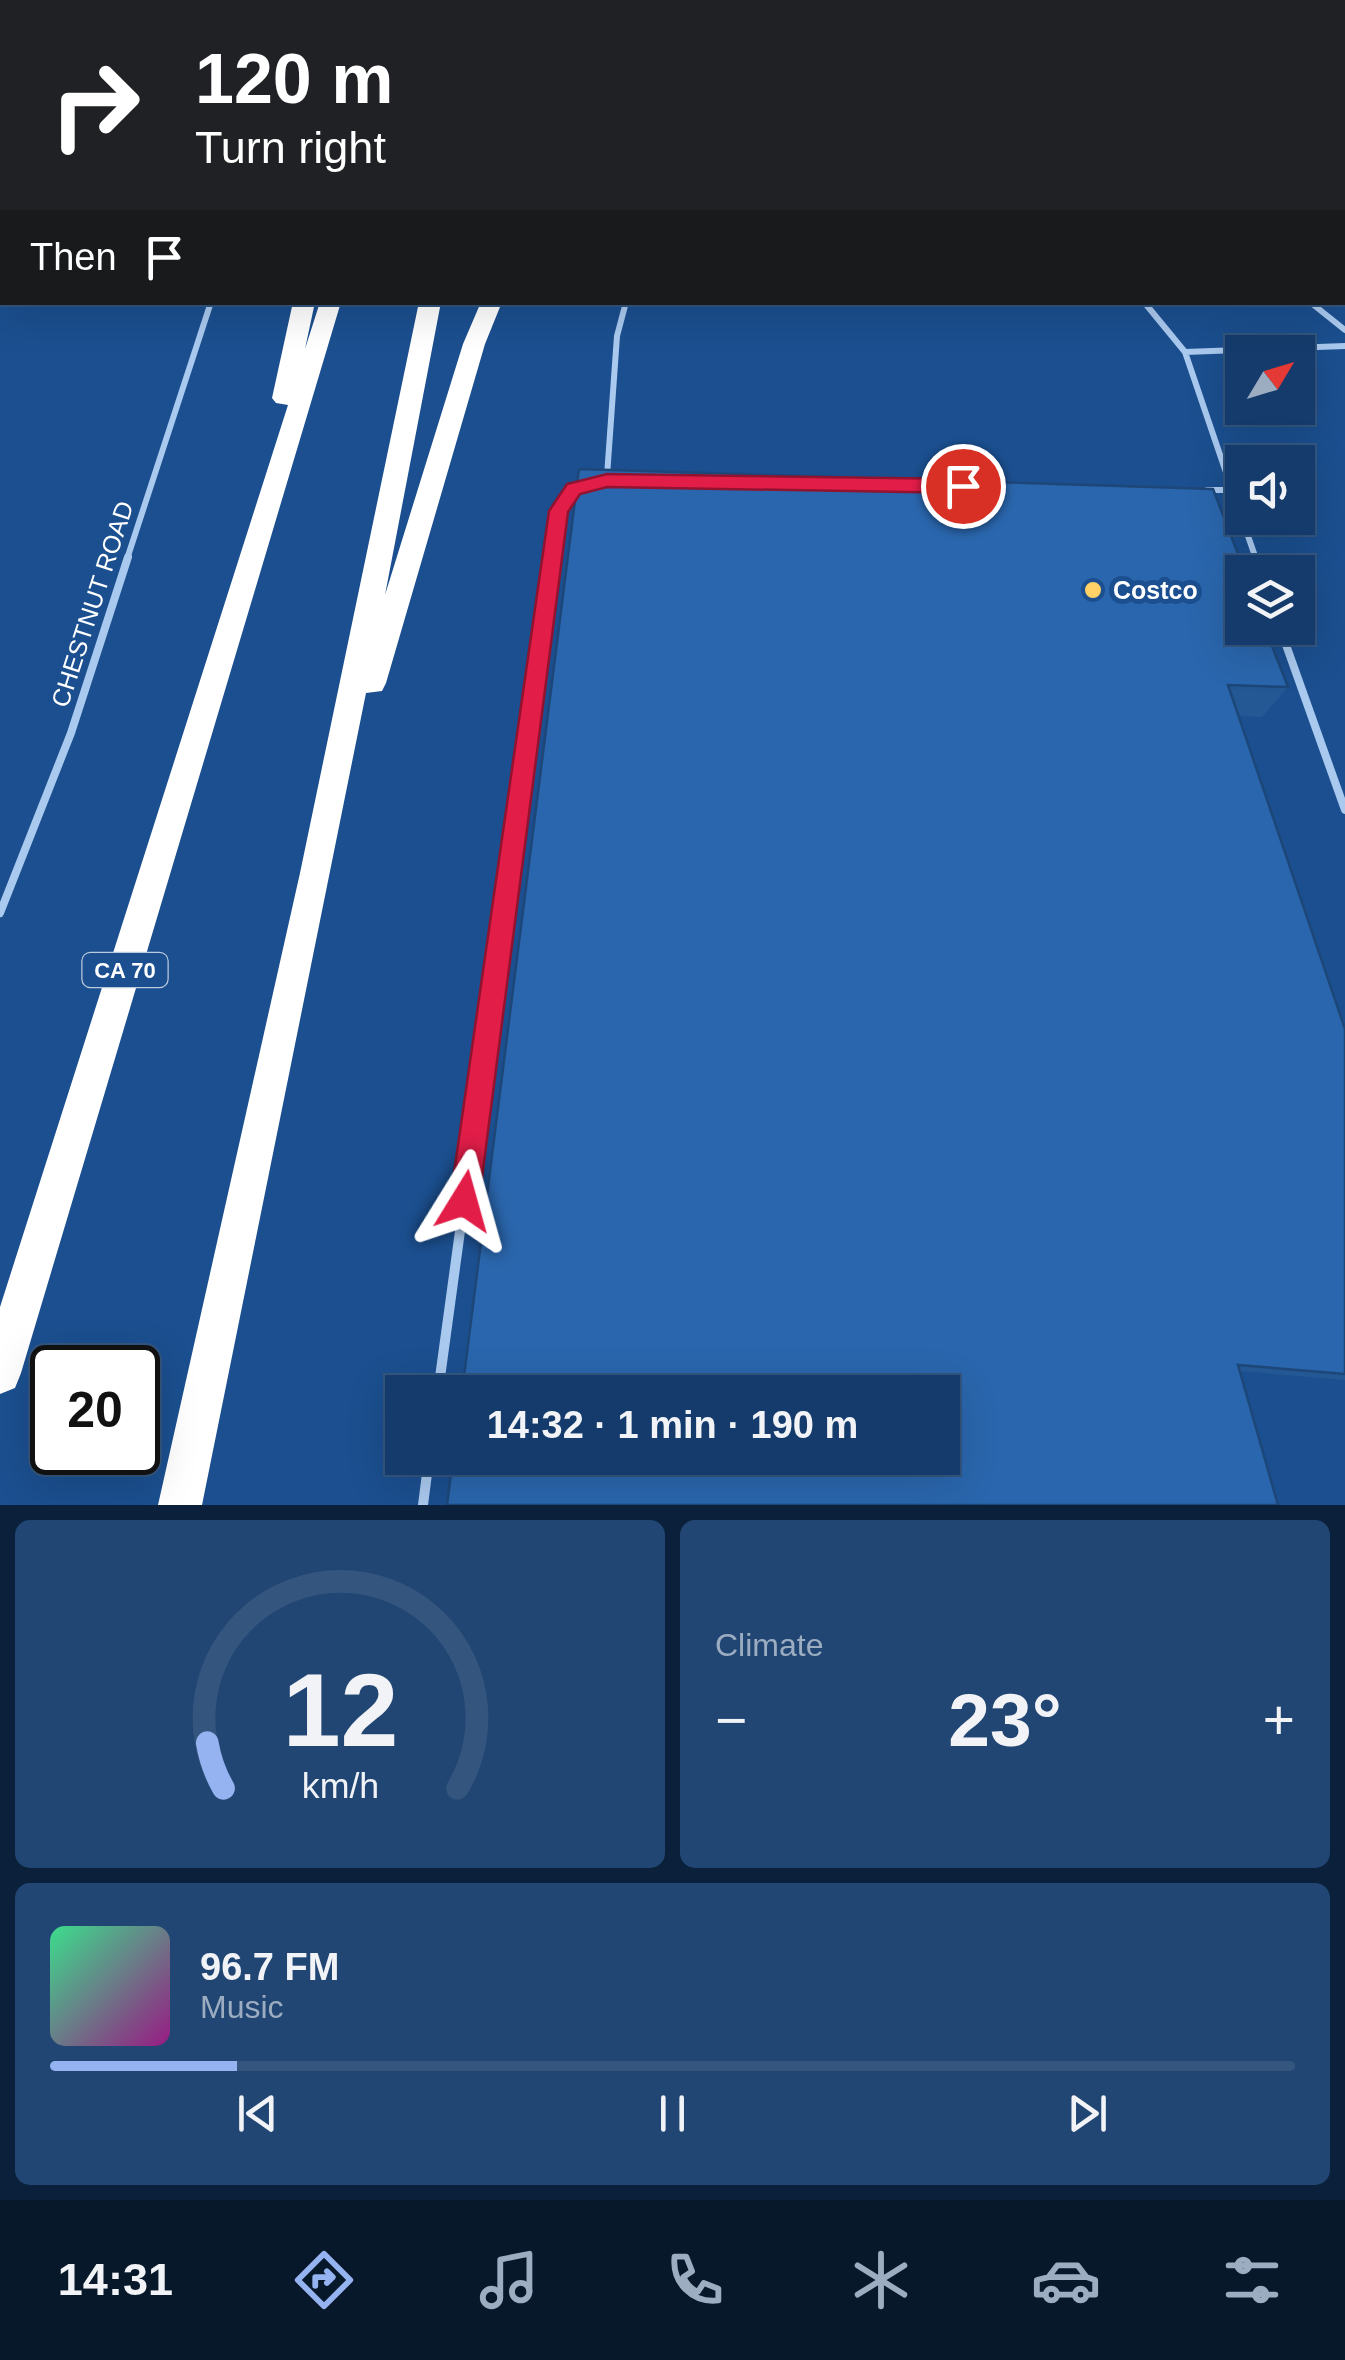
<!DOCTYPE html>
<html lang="en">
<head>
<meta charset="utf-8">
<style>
  body { margin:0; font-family:Helvetica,sans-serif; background:#214673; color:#f1f3f6; height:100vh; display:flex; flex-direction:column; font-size:38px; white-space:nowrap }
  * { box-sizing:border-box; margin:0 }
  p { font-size:32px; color:#9dadc1 }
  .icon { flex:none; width:55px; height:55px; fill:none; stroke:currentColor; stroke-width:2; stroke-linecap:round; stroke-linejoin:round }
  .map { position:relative; height:1505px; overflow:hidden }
  .details { display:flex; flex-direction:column; gap:15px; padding:15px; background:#0b203b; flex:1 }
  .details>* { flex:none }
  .top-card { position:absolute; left:0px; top:0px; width:1345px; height:305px; box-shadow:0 10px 40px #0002,0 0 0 2px #33557e; background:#202124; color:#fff; overflow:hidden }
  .needle { width:65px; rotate:52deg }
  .controls { position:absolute; left:1225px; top:335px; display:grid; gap:20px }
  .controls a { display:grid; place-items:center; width:90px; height:90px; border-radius:0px; background:#143b6b; box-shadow:0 10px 40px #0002,0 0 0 2px #33557e; font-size:50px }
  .speed { position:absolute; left:30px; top:1345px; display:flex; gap:20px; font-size:50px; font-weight:700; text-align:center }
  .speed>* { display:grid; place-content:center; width:130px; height:130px; border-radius:50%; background:#143b6b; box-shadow:0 10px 40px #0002,0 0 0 2px #33557e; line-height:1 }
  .speed .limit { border:5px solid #111; border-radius:15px; background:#fff; color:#111 }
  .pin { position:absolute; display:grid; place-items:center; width:85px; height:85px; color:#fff; margin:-42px; border:5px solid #fff; border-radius:50%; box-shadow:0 2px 10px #0007 }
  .me { position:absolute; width:110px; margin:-55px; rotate:8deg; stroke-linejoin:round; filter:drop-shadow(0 0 8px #0008) }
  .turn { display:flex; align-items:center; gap:35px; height:210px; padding:0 30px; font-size:45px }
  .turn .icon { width:130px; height:130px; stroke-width:2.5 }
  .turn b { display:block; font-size:70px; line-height:85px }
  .then { display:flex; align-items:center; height:95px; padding:0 30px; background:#0003; gap:20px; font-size:38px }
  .big { font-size:75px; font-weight:600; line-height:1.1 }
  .details .widget { flex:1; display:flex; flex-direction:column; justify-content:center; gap:15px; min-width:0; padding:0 35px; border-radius:15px; background:#214673 }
  .details .dial { align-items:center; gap:0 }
  .dial svg { height:260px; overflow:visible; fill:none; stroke:#33557e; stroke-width:7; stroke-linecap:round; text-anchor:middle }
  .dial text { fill:#f1f3f6; stroke:none }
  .song { display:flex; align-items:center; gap:30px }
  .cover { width:120px; height:120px; border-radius:15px; background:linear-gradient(135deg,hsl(150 70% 55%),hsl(310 70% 35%)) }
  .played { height:10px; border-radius:5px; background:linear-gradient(90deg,#95b2f1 15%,#33557e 15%) }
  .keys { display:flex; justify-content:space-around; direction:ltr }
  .heat { display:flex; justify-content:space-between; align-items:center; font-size:55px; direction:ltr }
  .details .tiles { flex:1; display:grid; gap:15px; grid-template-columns:1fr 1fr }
  .widget:last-child { grid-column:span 2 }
  .trip { position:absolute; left:385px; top:1375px; width:575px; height:100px; border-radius:0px; background:#143b6b; box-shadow:0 10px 40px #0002,0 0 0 2px #33557e; font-weight:600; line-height:100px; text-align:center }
  .tab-bar { display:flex; height:160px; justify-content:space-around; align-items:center; background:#08182b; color:#9dadc1 }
  .tab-bar .icon { width:70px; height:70px }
  .tab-bar .current { color:#95b2f1 }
  .tab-bar b { font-size:45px; color:#f1f3f6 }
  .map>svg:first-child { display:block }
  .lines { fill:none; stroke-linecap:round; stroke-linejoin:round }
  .service-far2 { stroke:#a9c9ee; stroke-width:6 }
  .service-far1 { stroke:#a9c9ee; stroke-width:8 }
  .service { stroke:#a9c9ee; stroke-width:10 }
  .secondary { fill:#d6e6fa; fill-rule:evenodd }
  .motorway { fill:#fff; fill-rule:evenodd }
  .wall { fill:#245895 }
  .building { fill:#2a66ad; stroke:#1d4779; stroke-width:2.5 }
  .route { fill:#e11d48; stroke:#92132f; stroke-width:2.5 }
  .poi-dot { fill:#ffd166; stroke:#1b4f8f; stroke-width:4 }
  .labels { text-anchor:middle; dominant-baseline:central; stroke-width:10; stroke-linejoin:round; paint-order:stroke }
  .shield { fill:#1b4f8f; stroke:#bbcadd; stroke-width:2.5 }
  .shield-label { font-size:22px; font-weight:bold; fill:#fff }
  .poi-label { font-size:25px; font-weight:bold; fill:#fff; stroke:#1b4f8f; text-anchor:start }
  .street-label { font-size:25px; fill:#fff; stroke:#1b4f8f }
</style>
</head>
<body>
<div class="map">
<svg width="1345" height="1505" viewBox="0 0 1345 1505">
  <rect width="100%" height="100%" fill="#1b4f8f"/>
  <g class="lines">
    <path class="service-far2" d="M1144 302 1185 352
      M1310 302 1345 330
      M607 476 617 336 626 302
      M1207 490H1232L1185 352 1345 346
      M1232 490 1256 559
      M127 559 211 302
      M551 559 558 511 573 488 584 486"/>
    <path class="service-far1" d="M1255 557 1260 572
      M1280 628 1345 810
      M0 913 71 733 128 557
      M495 971 552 557"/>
    <path class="service" d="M438 1392 496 968
      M423 1505 429 1458"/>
    <path class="secondary" d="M1172 0H1185L1186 2H1174Z
      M1212 0H1225L1226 2H1214Z
      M1342 66H1345V74H1342Z
      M1342 93H1345V100H1342Z"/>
    <path class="motorway" d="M357 0H373V2H358Z
      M416 0H432V2H417Z
      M517 0H533L534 2H519Z
      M933 0H949V2H934Z
      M293 302H315L305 349 320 302H341L21 1373 15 1388 0 1394V1307L288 405 276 403 272 398Z
      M419 302H441L385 595 463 344 481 302H502L485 344 386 683 382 691 366 693 202 1505H158L300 873Z"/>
  </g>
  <path class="wall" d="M1005 0H1049V2H1006Z
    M579 469 1288 687 1262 717 1238 716 1345 1029V1380L1239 1371Z"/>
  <path class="building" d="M579 469 1213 489 1245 572H1242V628H1265L1288 687 1228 685 1345 1029V1374L1238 1365 1278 1505H447L453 1458H942V1392H462Z"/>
  <path class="route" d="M607 474 963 479 972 486 963 493 607 487 580 494 568 512 479 1201 475 1211 464 1216 454 1211 450 1201 549 511 567 484Z"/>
  <circle class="poi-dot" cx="1093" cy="590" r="10"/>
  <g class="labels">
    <rect class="shield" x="82.5" y="953" width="85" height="34" rx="8"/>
    <g class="shield-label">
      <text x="125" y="970">CA 70</text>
    </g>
    <g class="poi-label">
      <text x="1113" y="590">Costco</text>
    </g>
    <g class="street-label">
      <text transform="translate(92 604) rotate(-72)">CHESTNUT ROAD</text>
    </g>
  </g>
</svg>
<div class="controls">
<a><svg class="needle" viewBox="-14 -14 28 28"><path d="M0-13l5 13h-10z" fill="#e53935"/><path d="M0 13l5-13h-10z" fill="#9dadc1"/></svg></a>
<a><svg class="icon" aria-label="sound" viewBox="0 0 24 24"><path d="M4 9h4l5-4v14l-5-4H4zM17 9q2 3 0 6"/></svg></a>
<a><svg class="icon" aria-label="layers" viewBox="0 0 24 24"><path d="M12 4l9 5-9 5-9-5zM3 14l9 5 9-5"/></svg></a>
</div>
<div class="speed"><div class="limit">20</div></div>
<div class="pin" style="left:963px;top:486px;background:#d93025"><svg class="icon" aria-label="arrive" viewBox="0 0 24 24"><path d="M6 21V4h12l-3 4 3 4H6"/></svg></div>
<svg class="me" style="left:464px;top:1201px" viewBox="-20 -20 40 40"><path d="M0-17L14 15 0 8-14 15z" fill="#e11d48" stroke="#fff" stroke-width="4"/></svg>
<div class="trip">14:32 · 1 min · 190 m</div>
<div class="top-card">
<div class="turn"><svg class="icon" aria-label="right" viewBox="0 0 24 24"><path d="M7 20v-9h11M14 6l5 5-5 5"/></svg><div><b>120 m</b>Turn right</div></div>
<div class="then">Then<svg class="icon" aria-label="arrive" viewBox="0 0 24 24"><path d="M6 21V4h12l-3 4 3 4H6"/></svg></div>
</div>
</div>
<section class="details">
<div class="tiles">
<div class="widget dial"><svg viewBox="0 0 100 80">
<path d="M14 69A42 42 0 1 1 86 69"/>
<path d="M14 69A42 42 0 0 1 9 55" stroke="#95b2f1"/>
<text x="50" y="56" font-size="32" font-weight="700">12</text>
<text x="50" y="72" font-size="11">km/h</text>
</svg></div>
<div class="widget"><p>Climate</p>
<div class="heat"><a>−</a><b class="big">23°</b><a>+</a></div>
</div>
<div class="widget">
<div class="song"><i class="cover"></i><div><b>96.7 FM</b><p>Music</p></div></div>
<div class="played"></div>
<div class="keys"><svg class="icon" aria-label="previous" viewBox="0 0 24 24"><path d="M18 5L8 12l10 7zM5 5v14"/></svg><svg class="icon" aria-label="pause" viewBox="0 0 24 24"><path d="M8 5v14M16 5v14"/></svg><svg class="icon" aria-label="next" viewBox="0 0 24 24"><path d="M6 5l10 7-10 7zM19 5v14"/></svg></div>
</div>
</div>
</section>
<nav class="tab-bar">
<b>14:31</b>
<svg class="icon current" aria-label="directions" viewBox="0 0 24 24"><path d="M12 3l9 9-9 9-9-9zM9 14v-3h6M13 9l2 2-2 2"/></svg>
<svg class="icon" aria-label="music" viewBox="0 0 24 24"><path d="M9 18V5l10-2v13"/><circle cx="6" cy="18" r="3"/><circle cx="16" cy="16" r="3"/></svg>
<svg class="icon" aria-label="phone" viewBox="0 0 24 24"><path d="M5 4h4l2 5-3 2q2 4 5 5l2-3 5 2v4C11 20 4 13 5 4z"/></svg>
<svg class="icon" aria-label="climate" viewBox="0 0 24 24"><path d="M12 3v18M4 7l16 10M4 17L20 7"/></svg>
<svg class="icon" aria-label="car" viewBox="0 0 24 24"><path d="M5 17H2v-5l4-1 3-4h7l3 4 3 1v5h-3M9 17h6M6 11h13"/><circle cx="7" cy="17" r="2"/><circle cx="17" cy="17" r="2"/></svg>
<svg class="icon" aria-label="filters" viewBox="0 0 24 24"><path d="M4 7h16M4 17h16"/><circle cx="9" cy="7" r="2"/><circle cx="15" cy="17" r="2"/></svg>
</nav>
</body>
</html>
